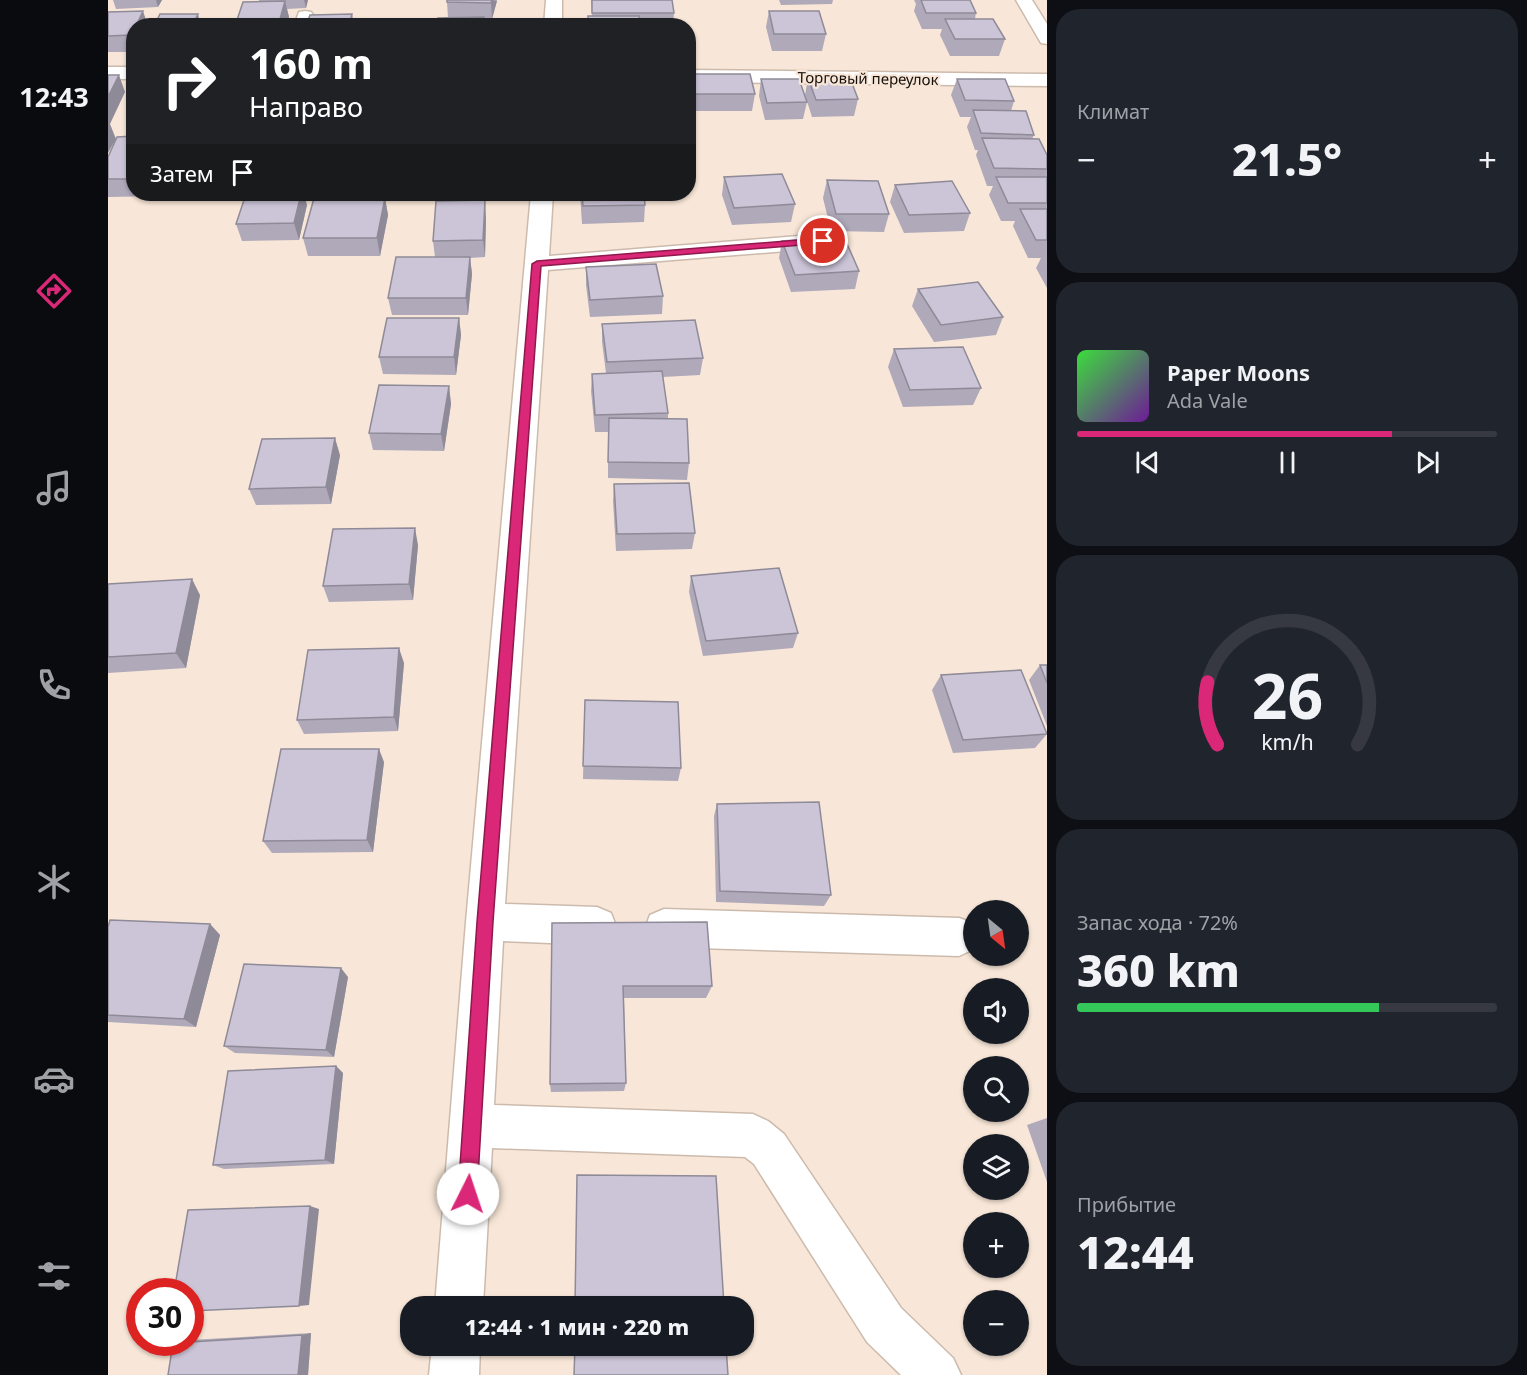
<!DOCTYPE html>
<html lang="ru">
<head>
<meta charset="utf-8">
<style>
  body { margin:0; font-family:"Noto Sans",sans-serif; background:#20242c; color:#f1f3f6; height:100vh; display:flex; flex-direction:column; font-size:22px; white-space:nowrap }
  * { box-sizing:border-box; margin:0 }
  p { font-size:20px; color:#9ea1a6 }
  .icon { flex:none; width:33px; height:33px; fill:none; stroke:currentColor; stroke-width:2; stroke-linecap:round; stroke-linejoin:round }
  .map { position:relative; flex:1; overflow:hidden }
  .side { display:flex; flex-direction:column; gap:9px; padding:9px; background:#0d0f14; width:480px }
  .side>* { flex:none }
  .guide { position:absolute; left:18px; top:18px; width:570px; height:183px; border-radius:24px; box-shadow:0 2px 4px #0004; background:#202124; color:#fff; overflow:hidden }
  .needle { width:39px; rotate:151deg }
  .buttons { position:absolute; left:855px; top:900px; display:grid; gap:12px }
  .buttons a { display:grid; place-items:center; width:66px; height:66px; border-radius:50%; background:#171b24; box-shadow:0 2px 4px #0004; font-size:30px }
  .speed { position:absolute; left:18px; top:1278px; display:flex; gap:12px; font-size:30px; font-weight:700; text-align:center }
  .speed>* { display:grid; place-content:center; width:78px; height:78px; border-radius:50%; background:#171b24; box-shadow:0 2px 4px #0004; line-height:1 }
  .speed .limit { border:9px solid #d22; background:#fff; color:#111 }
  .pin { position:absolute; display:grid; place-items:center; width:51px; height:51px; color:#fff; margin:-26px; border:3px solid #fff; border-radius:50%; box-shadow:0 2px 6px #0007 }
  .me { position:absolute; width:66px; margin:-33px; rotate:4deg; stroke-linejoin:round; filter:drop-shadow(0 0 4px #0008) }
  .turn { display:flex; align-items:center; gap:21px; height:126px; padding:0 24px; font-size:27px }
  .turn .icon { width:78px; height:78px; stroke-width:2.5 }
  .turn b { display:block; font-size:42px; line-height:51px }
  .then { display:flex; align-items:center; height:57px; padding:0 24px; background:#0003; gap:12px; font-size:22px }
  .big { font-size:45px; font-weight:800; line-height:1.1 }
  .side .tile { flex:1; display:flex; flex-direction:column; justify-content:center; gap:9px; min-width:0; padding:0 21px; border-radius:24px; background:#20242c }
  .side .dial { align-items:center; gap:0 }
  .dial svg { height:156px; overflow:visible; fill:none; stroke:#363941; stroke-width:7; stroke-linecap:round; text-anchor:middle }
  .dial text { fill:#f1f3f6; stroke:none }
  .song { display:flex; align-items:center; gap:18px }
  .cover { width:72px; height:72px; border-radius:9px; background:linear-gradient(135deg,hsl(120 70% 55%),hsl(280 70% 35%)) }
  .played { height:6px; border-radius:3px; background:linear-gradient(90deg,#db2777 75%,#363941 75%) }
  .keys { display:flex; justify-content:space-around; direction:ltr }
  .heat { display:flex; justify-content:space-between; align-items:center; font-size:33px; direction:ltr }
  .charge { height:9px; border-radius:4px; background:linear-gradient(90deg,#34c759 72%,#363941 0) }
  .trip { position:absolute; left:292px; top:1296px; width:354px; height:60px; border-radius:24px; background:#171b24; box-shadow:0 2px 4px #0004; font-weight:800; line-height:60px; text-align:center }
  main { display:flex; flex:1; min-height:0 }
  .menu { display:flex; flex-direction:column; width:108px; justify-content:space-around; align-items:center; background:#090b0e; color:#9ea1a6 }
  .menu .icon { width:42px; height:42px }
  .menu .on { color:#db2777 }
  .menu b { font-size:27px; color:#f1f3f6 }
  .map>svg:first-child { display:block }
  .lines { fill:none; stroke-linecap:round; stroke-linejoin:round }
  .minor-casing { stroke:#ccbbad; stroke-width:3 }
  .minor { fill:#fff; fill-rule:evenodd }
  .wall { fill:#afa9ba }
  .shaded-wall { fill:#8f8a97 }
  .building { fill:#ccc5d8; stroke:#8f8a97; stroke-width:1.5 }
  .route { fill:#db2777; stroke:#8e194d; stroke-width:1.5 }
  .labels { text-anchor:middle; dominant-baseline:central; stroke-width:4.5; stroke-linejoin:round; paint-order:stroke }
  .far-street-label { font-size:15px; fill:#150f0a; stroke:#f8e7d8 }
</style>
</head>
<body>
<main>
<nav class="menu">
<b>12:43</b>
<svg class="icon on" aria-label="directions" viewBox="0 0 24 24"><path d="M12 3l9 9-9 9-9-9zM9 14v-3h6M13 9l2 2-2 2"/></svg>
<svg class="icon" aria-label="music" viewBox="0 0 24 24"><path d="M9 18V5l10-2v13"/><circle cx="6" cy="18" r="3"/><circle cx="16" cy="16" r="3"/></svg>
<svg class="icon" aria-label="phone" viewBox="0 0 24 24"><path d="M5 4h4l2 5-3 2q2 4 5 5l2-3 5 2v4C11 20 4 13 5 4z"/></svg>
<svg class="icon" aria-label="climate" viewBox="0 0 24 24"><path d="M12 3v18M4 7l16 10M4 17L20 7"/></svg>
<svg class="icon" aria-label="car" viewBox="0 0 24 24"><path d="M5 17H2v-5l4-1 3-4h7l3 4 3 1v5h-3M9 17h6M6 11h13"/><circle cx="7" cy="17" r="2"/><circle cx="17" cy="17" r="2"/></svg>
<svg class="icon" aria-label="filters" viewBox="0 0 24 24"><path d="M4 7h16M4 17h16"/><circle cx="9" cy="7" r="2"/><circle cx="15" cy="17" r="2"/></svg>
</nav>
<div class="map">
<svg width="939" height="1375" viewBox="0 0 939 1375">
  <rect width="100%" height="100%" fill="#f8e7d8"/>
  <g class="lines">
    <g class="minor-casing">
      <path id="minor" d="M438 0H454V26H436Z
        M908 0H924L939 24V44L933 43Z
        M197 11 203 12 206 16 204 26H186L191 12Z
        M0 67H26V79H0Z
        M580 70 939 74V86L580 82Z
        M423 194H445L441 256 715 234 723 236 726 241 723 246 715 248 440 270 397 904 489 907 503 913 508 926 503 939 489 945 395 941 386 1105 645 1114 660 1121 676 1134 793 1308 845 1358 853 1375H793L759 1342 646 1164 637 1157 384 1148 375 1306H327L358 922Z
        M556 909 851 918 865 923 866 949 851 956 556 947 542 941 537 928 542 915Z
        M324 1346H372L371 1375H321Z"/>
    </g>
    <use href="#minor" class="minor"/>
  </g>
  <path class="wall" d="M5 0H54L50 7 8 9Z
    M151 0H200L198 8 179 9 181 17 178 26H130L129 20 151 1Z
    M339 0H389L384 19H376L377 26H330L340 18 339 2Z
    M483 0H564L566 13 565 26H480V16H484Z
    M671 0H725L724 4 673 5Z
    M806 0H862L868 13 867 19 897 39 891 56H842L832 35 834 29H814L806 11 808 4Z
    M661 11 718 34 714 51H664L658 27Z
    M0 12 26 26V52H0Z
    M583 74 647 94 644 111H584L581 91Z
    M700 78 750 99 746 116 704 117 697 95Z
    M653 79 699 102 695 119 657 120 651 96Z
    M849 79 906 101 903 111 926 135 924 139 939 155V288L928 268 933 258H920L905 226 907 221H893L881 195 885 186H879L868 155 870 150H867L859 127 863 117H852L843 95Z
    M26 136V194H58L57 196 0 197V157Z
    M616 177 687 204 683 222 624 225 614 195Z
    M719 180 781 214 776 232 723 231 715 198Z
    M787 185 862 213 856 231 796 233 782 202Z
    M79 194H101L80 195Z
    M297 194H366V198L298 199Z
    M472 194H536L537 205 536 222 474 224Z
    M277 198 280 215 272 256H200L195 238Z
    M199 205 191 240 134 241 128 224Z
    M378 218 377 257 362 258 364 274 360 315H284L280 298 327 257 325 241Z
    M674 241 751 271 747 289 683 292 671 258Z
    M478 267 555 296 554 314 482 317 478 285Z
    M810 289 895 317 888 335 826 342 804 306Z
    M351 318 353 335 348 375 275 374 271 357Z
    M494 324 595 358 592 375 555 377 560 413V419L581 463 579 480 500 478V432H487L483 391 484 374 498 373 494 342Z
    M786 349 873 388 865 405 795 407 780 367Z
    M341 386 343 404 336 451 265 450 261 433Z
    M232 455 223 504 148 505 141 489Z
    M506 484 587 533 584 549 508 551 505 501Z
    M310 545 305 600 221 602 215 586Z
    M583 576 690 633 685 648 595 656 581 592Z
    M0 584 92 595 78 668 0 673Z
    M296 663 290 731 196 734 189 720Z
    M932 665H939V726L921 680Z
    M833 675 939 734 927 748 845 753 824 690Z
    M477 700 573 768 570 781 475 779Z
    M276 762 265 852 164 853 155 841Z
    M609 804 723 895 716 906 608 902 606 816Z
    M444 923 604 986 598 998H516L518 1083 516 1091 443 1092 442 1084Z
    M102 924 112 935 88 1027 0 1022V927Z
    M240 977 226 1057 127 1053 116 1046Z
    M228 1066 235 1073 226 1164 116 1169 105 1165Z
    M939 1118V1182L919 1125Z
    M203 1333 200 1375H60L82 1342V1340Z"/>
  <path class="shaded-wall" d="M48 0H54L50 7Z
    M196 0H200L198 8Z
    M384 0 389 1 384 19 383 3Z
    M177 1 181 17 178 26H173L172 19Z
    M35 11 40 26H28Z
    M90 14 93 26H84Z
    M244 14 246 26H241Z
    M11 75 17 92 2 124 8 139 0 153V97Z
    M193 194H196L199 205 191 240 186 223Z
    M277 198 280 215 272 256 269 238Z
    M377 200 378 218 377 257 375 240Z
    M362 257 364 274 360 315 358 298Z
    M351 318 353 335 348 375 346 357Z
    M341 386 343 404 336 451 333 434Z
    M227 438 232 455 223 504 218 487Z
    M307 528 310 545 305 600 301 584Z
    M84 579 92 595 78 668 68 653Z
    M291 648 296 663 290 731 286 717Z
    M271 749 276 762 265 852 259 840Z
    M102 924 112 935 88 1027 76 1019Z
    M233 968 240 977 226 1057 218 1050Z
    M228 1066 235 1073 226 1164 217 1160Z
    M202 1206 211 1209 201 1305 191 1306Z
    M203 1333 200 1375H190L194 1335Z"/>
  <path class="building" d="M339 0H384L383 3 339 2Z
    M484 0H564L566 13H484Z
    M813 0H862L868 13H818Z
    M177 1 172 19 129 20 135 2Z
    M35 11 28 26H26V31L24 35 0 36V12Z
    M661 11H711L718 34H666Z
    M52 14H90L84 26H46Z
    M244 14 241 26H198L202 15Z
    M480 16H531L532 26H480Z
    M376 17V26H330V18Z
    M837 19H885L897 39H847Z
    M583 74H642L647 94H586Z
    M0 75H11L0 97Z
    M700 78H742L750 99 708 100Z
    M653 79H691L699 102 659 103Z
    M849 79H897L906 101 857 100Z
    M865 110 918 111 926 135 873 133Z
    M26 136V179H0V157L9 137Z
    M874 138 931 139 939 155V169L886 168Z
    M674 174 687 204 626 208 616 177Z
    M888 177H939V203H900Z
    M719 180 770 181 781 214H728Z
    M844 181 862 213 801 215 787 185Z
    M138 194H193L186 223 128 224Z
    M474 194H536L537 205 475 206Z
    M206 198H277L269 238H195Z
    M377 200 375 240 325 241 328 201Z
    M912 209H939V240H928Z
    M736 237 751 271 687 275 674 241Z
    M288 257H362L358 298H280Z
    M548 264 555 296 482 300 478 267Z
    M870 282 895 317 833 325 810 289Z
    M279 318H351L346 357H271Z
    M587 320 595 358 499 362 494 324Z
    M855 347 873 388 802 390 786 349Z
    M554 371 560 413 487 415 484 374Z
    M271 385 341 386 333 434 261 433Z
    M501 418 579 419 581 463 500 462Z
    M227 438 218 487 141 489 154 439Z
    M581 483 587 533 509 534 506 484Z
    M307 528 301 584 215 586 225 529Z
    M671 568 690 633 598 641 583 576Z
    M84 579 68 653 0 657V584Z
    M291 648 286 717 189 720 200 650Z
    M932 665H939V683Z
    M913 670 939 734 855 740 833 675Z
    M477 700 570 702 573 768 475 766Z
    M173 749H271L259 840 155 841Z
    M711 802 723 895 612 891 609 804Z
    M2 920 102 924 76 1019 0 1015V927Z
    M599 922 604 986H515L518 1083 442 1084 444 923Z
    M136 964 233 968 218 1050 116 1046Z
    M228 1066 217 1160 105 1165 120 1071Z
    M469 1175 608 1176 616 1306H467Z
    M202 1206 191 1306 82 1311V1292H66L80 1210Z
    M194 1335 190 1375H60L65 1343 82 1342Z
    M467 1346H618L620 1375H466Z"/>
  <path class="route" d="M715 238 718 239V243L433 266 385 922 369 1194 366 1200 360 1203 353 1200 350 1194 369 922 424 264 429 261Z"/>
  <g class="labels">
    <g class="far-street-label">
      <text transform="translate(760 78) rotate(1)">Торговый переулок</text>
    </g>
  </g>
</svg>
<div class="buttons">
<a><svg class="needle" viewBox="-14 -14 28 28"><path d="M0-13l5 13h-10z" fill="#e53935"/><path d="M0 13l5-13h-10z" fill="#9ea1a6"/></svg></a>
<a><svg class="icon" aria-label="sound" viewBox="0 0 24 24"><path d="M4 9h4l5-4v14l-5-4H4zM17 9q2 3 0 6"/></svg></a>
<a><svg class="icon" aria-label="search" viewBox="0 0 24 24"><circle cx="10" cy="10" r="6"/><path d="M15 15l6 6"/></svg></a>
<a><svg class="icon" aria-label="layers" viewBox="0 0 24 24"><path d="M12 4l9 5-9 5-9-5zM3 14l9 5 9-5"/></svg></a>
<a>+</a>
<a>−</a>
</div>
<div class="speed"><div class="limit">30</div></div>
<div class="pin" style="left:715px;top:241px;background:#d93025"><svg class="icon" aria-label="arrive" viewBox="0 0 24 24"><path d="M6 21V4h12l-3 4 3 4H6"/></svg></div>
<svg class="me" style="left:360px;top:1194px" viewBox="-20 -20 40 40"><circle r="19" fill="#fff"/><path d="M0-13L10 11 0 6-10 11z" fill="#db2777"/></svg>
<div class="trip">12:44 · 1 мин · 220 m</div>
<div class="guide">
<div class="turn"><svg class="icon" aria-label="right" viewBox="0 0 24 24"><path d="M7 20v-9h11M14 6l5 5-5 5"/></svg><div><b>160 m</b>Направо</div></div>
<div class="then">Затем<svg class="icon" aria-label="arrive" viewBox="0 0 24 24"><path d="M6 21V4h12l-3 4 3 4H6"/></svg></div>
</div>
</div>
<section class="side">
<div class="tile"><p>Климат</p>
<div class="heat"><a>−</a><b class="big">21.5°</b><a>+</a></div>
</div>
<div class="tile">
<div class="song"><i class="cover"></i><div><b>Paper Moons</b><p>Ada Vale</p></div></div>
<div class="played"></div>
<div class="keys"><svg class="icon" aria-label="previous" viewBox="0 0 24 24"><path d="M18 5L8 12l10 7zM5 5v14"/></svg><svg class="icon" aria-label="pause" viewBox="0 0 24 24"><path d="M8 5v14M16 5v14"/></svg><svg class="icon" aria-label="next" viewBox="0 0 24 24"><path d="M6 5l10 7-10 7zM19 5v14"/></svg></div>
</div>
<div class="tile dial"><svg viewBox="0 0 100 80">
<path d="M14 69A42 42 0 1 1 86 69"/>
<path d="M14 69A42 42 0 0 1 9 37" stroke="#db2777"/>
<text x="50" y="56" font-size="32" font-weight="700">26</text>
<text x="50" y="72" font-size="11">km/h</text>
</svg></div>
<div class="tile"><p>Запас хода · 72%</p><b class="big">360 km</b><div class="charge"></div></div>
<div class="tile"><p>Прибытие</p><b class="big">12:44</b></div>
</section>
</main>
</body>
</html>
